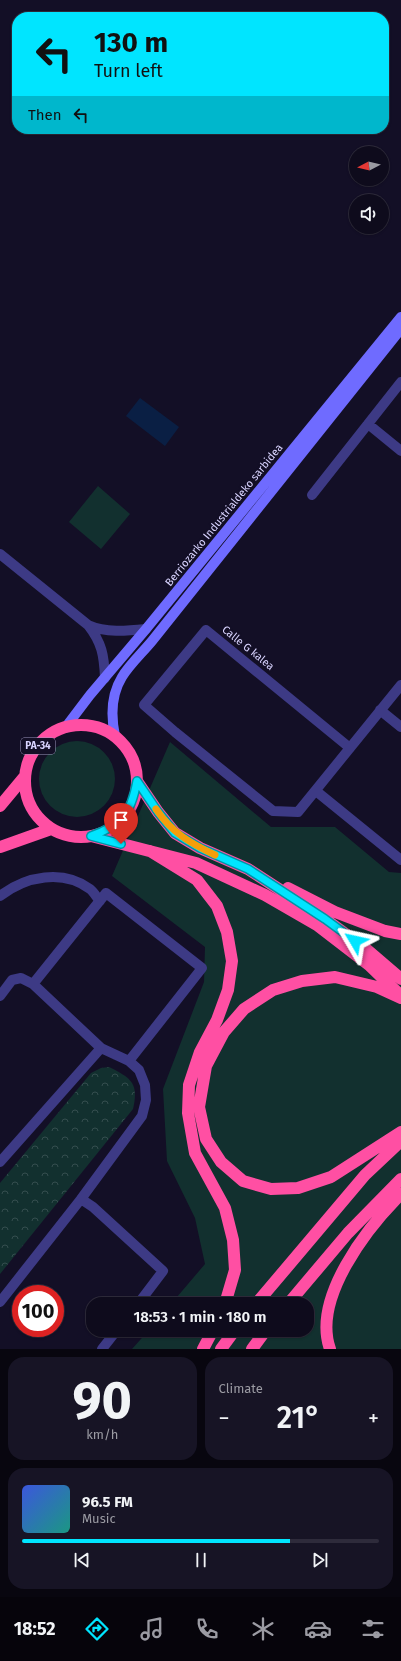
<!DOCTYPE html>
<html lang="en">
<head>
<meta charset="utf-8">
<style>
  body { margin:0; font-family:"Fira Sans",sans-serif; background:#171425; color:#f1f3f6; height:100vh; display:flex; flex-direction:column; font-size:15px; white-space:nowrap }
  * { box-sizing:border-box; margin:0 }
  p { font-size:13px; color:#9b9ba3 }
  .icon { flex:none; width:22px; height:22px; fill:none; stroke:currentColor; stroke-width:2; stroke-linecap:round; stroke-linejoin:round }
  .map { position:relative; height:1349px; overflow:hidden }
  .details { display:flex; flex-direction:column; gap:8px; padding:8px; background:#08060f; flex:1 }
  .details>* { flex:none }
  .hud { position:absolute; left:12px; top:12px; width:377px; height:122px; border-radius:16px; box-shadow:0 1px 3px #0004,0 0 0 1px #2e2b3b; background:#00e5ff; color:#111; overflow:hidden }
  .needle { width:26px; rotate:263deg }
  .tools { position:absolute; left:349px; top:146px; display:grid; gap:8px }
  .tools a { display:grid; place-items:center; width:40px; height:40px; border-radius:50%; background:#0e0b1c; box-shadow:0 1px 3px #0004,0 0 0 1px #2e2b3b; font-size:20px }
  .speed { position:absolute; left:12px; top:1285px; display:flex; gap:8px; font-size:20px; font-weight:700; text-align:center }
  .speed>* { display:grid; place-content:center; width:52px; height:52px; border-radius:50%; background:#0e0b1c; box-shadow:0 1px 3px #0004,0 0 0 1px #2e2b3b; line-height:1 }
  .speed .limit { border:6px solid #d22; background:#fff; color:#111 }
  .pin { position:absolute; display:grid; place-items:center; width:34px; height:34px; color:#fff; margin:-41px -17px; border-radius:50% 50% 50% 0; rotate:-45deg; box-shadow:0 0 4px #0007 }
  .pin .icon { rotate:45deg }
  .me { position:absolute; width:44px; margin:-22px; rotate:306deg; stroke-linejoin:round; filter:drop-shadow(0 0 3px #0008) }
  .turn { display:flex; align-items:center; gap:14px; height:84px; padding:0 16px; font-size:18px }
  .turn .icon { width:52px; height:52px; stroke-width:2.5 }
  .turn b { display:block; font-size:28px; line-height:34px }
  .then { display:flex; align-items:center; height:38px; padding:0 16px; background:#0003; gap:8px; font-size:15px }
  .big { font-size:30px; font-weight:600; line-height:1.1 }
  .details .tile { flex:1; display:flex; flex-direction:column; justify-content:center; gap:6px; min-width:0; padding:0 14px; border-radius:16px; background:#171425 }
  .details .dial { align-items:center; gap:0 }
  .dial b { font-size:52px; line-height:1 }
  .song { display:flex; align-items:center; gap:12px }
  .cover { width:48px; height:48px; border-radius:6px; background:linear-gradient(135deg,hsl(230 70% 55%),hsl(170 70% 35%)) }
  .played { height:4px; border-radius:2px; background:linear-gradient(90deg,#00e5ff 75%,#2e2b3b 75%) }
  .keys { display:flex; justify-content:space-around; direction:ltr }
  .heat { display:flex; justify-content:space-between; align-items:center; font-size:22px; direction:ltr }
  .details .tiles { flex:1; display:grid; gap:8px; grid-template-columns:1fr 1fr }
  .tile:last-child { grid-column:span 2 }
  .trip { position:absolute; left:86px; top:1297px; width:228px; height:40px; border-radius:16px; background:#0e0b1c; box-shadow:0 1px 3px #0004,0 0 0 1px #2e2b3b; font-weight:600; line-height:40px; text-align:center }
  .menu { display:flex; height:64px; justify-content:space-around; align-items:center; background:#06040b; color:#9b9ba3 }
  .menu .icon { width:28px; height:28px }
  .menu .on { color:#00e5ff }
  .menu b { font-size:18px; color:#f1f3f6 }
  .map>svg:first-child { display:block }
  .green { fill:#12302f }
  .park { fill:url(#park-crowns) }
  .water { fill:#0a1f44 }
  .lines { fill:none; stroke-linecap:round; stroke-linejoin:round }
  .street { stroke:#3d3a85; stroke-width:10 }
  .secondary { stroke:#6f6bff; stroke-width:10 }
  .highway { stroke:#ff4fa3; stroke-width:12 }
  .route-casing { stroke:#0095a6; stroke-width:10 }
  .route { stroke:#00e5ff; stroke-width:7 }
  .slow { stroke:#f59e0b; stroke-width:7 }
  .labels { text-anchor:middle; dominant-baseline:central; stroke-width:4; stroke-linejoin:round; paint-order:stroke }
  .shield { fill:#130f26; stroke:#9e99be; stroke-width:1 }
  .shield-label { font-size:10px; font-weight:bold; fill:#d9d4ff }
  .street-label { font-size:11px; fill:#d9d4ff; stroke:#130f26 }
</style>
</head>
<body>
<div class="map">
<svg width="401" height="1349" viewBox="0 0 401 1349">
  <defs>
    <pattern id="park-crowns" width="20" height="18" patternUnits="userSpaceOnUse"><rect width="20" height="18" fill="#12302f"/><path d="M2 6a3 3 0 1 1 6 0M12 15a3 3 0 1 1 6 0" fill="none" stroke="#344d4e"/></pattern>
  </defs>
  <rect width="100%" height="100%" fill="#130f26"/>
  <path class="green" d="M98 486 130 514 101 549 69 522Z
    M39 779a38 38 0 1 1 76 0a38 38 0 1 1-76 0Z
    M170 742 271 827H335L389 872 401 873V1349H132L149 1330H307V1304H171L205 1264 195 1218 167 1161 163 1089 204 982 205 947 112 876Z"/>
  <path class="park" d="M109 1067C131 1078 139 1083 133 1109L0 1274V1183L91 1073 101 1068Z"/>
  <path class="water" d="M140 398 179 427 165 446 126 416Z"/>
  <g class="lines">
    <path class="street" d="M368 424 401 451
      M312 495 401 382
      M0 554 88 625C102 643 104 655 105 678
      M88 625C106 633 126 631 146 629
      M380 710 401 727
      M350 748 206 630 144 705 175 732 273 811 298 812 401 685
      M316 791 401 860
      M0 896C26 876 63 869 90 889 94 892 97 898 100 901
      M33 984 106 893 202 968 129 1061
      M0 996 12 980 21 978 33 984 101 1048 129 1061 139 1070 145 1085 146 1100 142 1116 81 1199 0 1302
      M0 1162 101 1048
      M81 1199 93 1207 163 1271 138 1304
      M102 1349 117 1330"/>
    <path class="secondary" d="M65 728 90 695 146 629 401 317
      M115 736C111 717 111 695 122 677 129 665 143 652 152 641L401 329"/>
    <path class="highway" d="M25 781a56 56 0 1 1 112 0a56 56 0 1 1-112 0Z
      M137 781 158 812 175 833 200 848 248 869 325 919 365 948 401 979
      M0 806 25 776
      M91 836 196 863 265 895 317 925 369 965 397 992
      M0 847 51 829
      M150 851 197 880 217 906 227 932 232 961 228 990 217 1020 200 1052 189 1085 188 1113 195 1153 225 1208 233 1240 235 1270 225 1304
      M288 888 335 912 385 931 401 934
      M401 998 377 987 335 977 302 981 273 990 244 1009 224 1032 206 1066 199 1107 206 1139 221 1162 243 1181 271 1189 298 1188 331 1177 401 1132
      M256 1304 365 1175 401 1141
      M288 1304 348 1233 401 1179
      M203 1349 213 1330
      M221 1349 235 1330
      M252 1349 266 1330
      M330 1349C312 1298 367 1228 401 1194"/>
  </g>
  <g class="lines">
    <g class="route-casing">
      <path id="route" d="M121 844 91 836C122 825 131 814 137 781L158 812 175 833 200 848 248 869 325 919 355 941"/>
    </g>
    <use href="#route" class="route"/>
    <path class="slow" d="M156 809C172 833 190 843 215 855"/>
  </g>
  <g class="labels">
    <rect class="shield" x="21" y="738" width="34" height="16" rx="3"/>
    <g class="shield-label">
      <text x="38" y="746">PA-34</text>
    </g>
    <g class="street-label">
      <text transform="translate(224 515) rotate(-51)">Berriozarko Industrialdeko sarbidea</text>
      <text transform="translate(248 648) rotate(39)">Calle G kalea</text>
    </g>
  </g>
</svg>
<div class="tools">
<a><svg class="needle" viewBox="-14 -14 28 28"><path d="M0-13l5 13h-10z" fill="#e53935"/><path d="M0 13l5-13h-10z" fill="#9b9ba3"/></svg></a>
<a><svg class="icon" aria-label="sound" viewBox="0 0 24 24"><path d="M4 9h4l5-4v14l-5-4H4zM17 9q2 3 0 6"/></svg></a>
</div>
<div class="speed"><div class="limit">100</div></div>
<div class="pin" style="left:121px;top:844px;background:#d93025"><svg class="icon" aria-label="arrive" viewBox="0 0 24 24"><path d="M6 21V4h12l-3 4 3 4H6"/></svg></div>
<svg class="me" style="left:355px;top:941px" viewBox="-20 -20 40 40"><path d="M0-17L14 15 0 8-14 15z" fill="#00e5ff" stroke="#fff" stroke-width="4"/></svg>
<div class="trip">18:53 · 1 min · 180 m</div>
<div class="hud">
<div class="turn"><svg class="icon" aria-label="left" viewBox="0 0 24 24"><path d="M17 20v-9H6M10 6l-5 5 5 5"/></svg><div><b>130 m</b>Turn left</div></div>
<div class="then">Then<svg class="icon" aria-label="left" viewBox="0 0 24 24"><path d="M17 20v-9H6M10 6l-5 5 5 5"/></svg></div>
</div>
</div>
<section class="details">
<div class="tiles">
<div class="tile dial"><b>90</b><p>km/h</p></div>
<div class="tile"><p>Climate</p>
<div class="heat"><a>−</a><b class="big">21°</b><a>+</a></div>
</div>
<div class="tile">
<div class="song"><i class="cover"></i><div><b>96.5 FM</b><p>Music</p></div></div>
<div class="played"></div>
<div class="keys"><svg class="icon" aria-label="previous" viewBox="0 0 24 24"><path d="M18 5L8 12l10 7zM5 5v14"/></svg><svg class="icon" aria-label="pause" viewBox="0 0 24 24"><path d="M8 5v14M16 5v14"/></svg><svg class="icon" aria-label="next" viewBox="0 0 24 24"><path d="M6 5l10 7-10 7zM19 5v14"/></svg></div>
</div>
</div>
</section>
<nav class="menu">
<b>18:52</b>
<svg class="icon on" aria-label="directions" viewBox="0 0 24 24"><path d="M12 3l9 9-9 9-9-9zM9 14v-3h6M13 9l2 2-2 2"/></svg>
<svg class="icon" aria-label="music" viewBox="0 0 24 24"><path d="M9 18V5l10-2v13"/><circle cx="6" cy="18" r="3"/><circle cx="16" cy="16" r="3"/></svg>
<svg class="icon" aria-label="phone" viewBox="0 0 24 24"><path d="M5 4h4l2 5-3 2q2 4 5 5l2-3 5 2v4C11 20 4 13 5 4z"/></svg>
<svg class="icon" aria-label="climate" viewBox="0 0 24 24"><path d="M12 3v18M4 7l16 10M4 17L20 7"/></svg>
<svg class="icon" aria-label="car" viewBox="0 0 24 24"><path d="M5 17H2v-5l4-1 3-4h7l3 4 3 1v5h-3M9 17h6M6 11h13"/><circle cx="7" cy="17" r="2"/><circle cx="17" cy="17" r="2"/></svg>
<svg class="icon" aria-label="filters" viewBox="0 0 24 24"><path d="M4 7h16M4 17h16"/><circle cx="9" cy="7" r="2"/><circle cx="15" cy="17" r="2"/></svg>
</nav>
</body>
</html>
